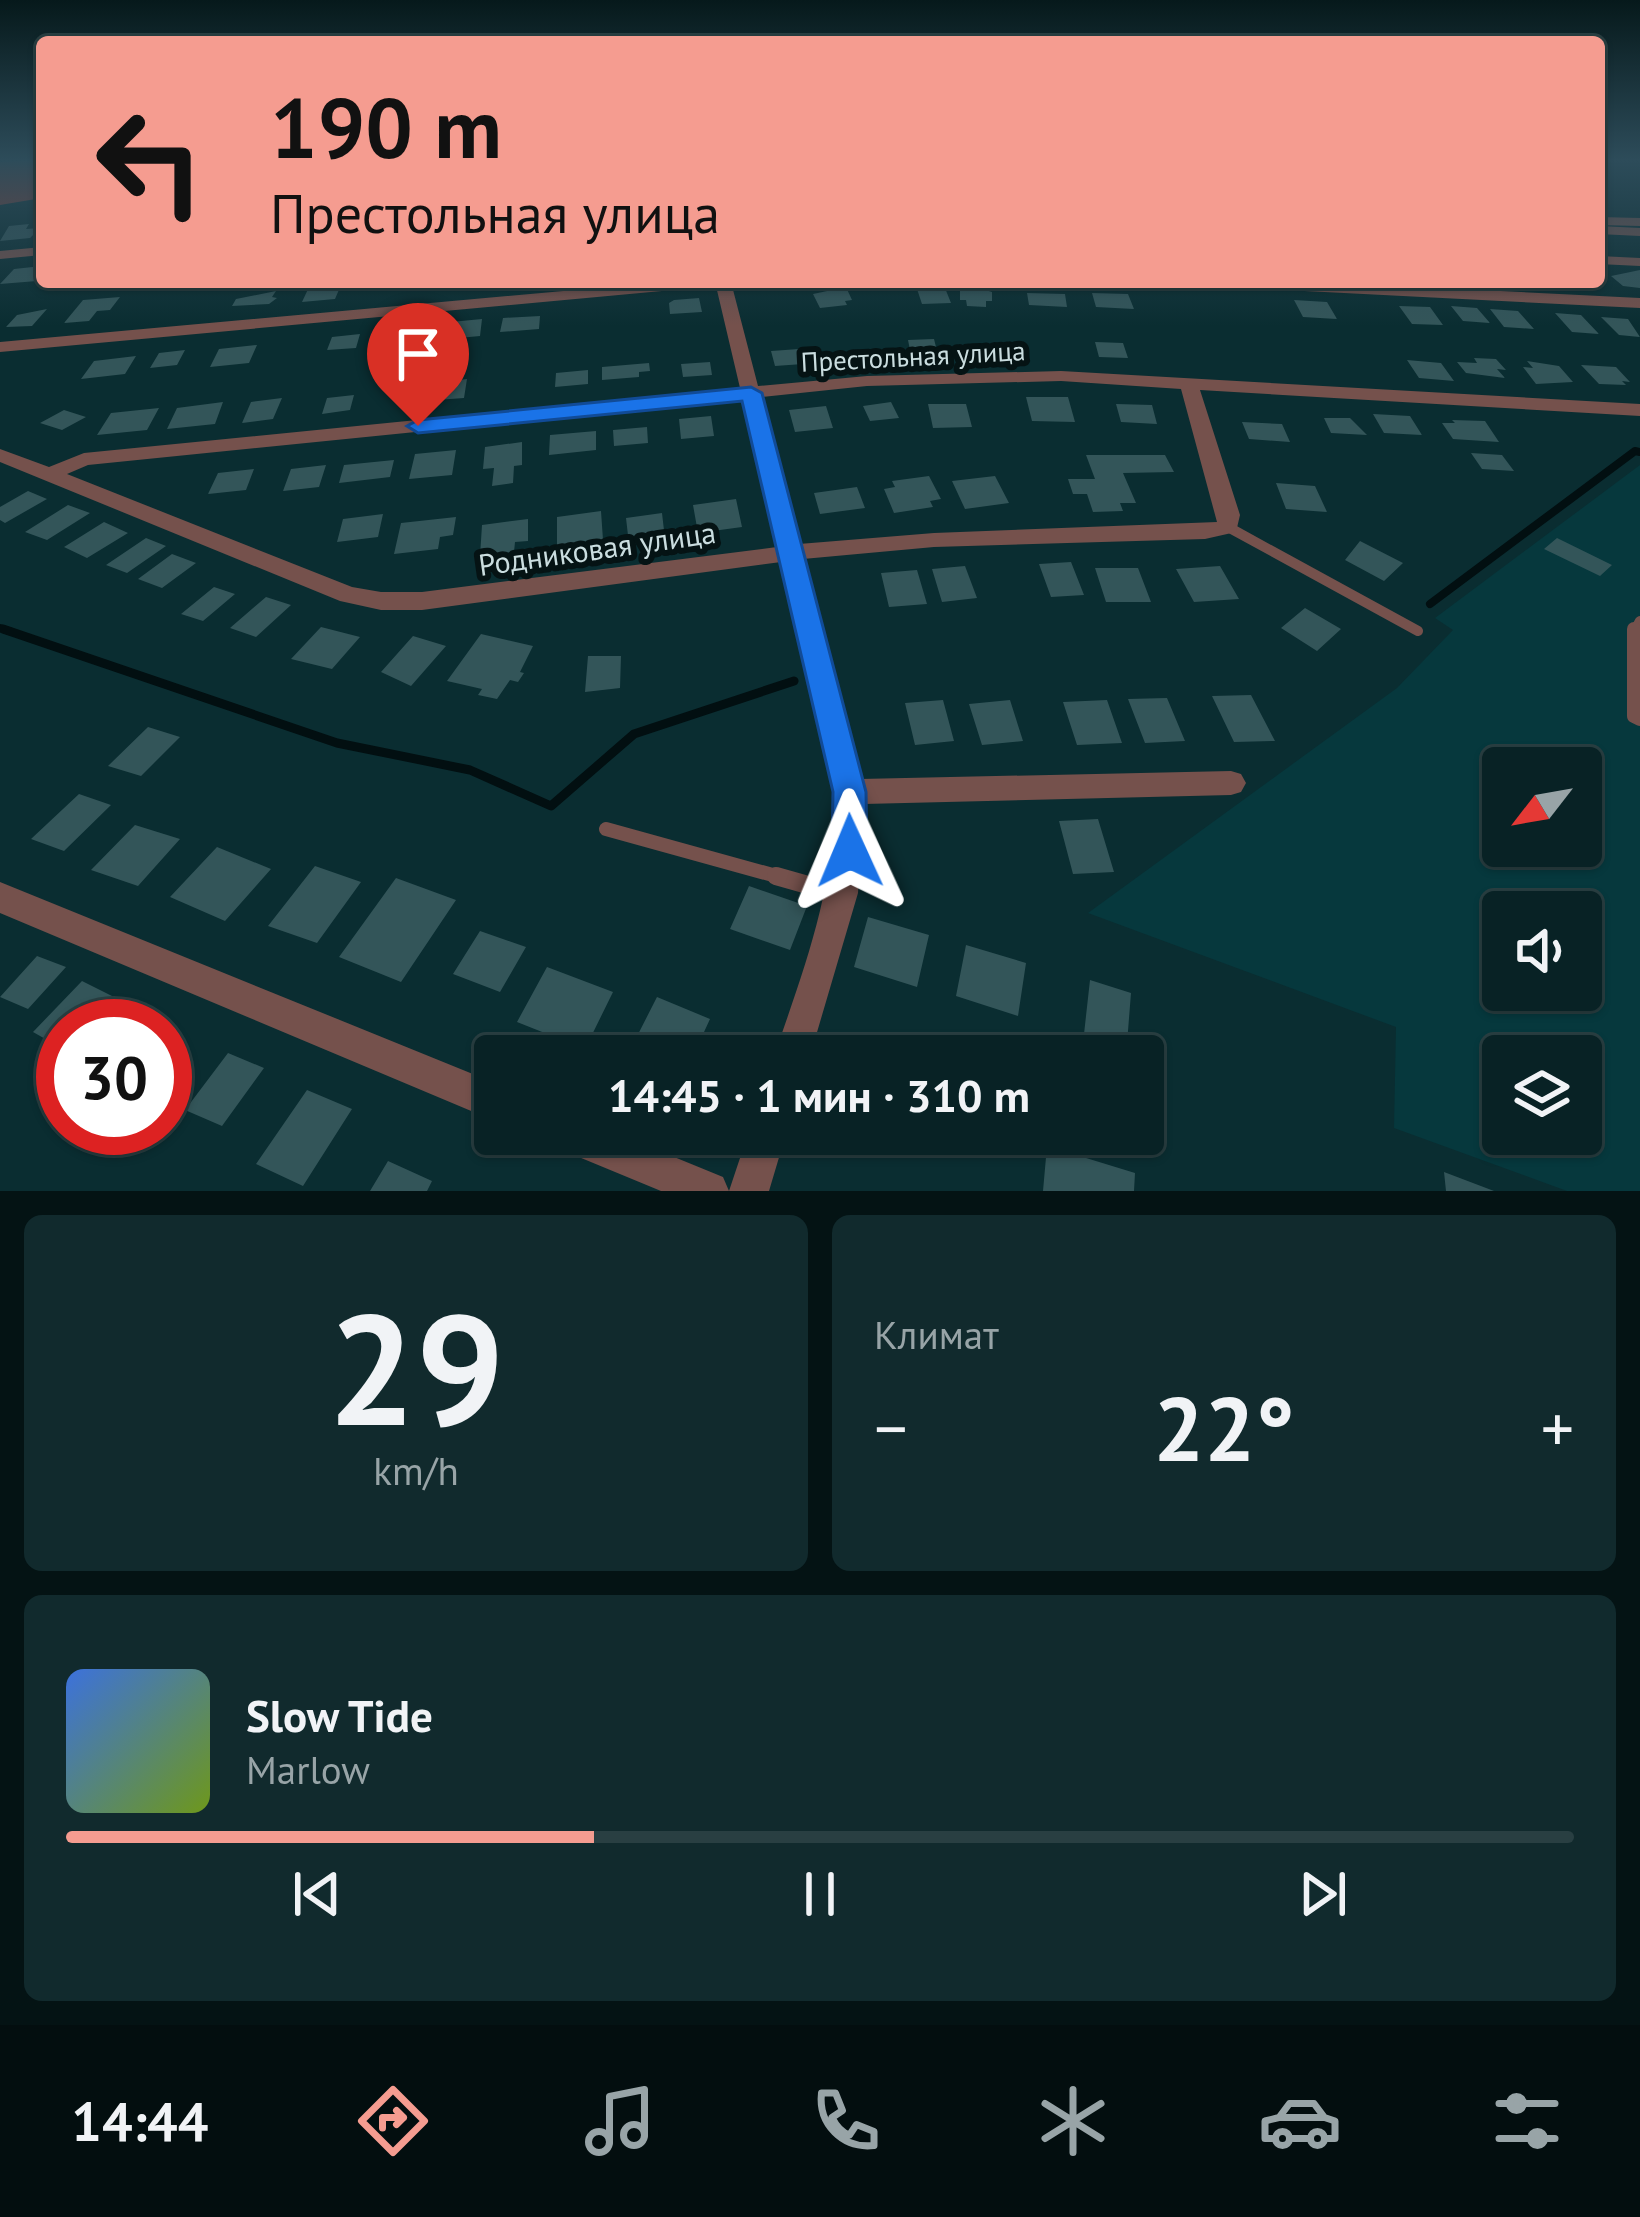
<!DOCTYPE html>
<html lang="ru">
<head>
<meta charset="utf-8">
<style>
  body { margin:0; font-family:"PT Sans",sans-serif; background:#112a2d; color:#f1f3f6; height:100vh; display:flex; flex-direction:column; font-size:45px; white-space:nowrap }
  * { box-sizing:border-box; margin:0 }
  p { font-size:39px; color:#98a4a7 }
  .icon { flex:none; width:66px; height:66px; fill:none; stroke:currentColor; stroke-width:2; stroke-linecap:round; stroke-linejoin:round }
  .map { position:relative; height:1191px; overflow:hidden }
  .side { display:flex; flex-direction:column; gap:24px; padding:24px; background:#041314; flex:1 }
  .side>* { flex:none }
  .hud { position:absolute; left:36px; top:36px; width:1569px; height:252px; border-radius:12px; box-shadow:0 3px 9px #0004,0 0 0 3px #293f42; background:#f59c90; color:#111; overflow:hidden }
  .needle { width:78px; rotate:239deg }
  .controls { position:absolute; left:1482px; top:747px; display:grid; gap:24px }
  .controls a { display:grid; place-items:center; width:120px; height:120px; border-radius:12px; background:#082225; box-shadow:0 3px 9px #0004,0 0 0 3px #293f42; font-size:60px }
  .speed { position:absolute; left:36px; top:999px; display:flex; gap:24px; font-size:60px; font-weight:700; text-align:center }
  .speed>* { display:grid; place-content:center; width:156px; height:156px; border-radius:50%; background:#082225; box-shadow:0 3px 9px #0004,0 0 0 3px #293f42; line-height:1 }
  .speed .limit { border:18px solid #d22; background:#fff; color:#111 }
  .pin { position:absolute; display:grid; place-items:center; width:102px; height:102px; color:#fff; margin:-123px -51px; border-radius:50% 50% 50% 0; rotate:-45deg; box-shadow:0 0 12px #0007 }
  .pin .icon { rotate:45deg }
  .me { position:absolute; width:132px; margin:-66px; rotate:359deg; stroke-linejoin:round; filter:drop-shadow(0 0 9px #0008) }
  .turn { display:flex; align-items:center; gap:42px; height:252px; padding:0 36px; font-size:54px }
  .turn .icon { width:156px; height:156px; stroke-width:2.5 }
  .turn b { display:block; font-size:84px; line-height:102px }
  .big { font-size:90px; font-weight:600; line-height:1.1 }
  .side .card { flex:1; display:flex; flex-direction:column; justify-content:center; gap:18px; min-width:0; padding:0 42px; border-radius:18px; background:#112a2d }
  .side .dial { align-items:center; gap:0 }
  .dial b { font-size:156px; line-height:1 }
  .song { display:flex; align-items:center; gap:36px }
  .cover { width:144px; height:144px; border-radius:18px; background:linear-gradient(135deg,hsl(220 70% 55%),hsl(80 70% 35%)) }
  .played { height:12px; border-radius:6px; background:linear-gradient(90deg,#f59c90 35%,#293f42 35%) }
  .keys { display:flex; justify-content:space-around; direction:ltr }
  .heat { display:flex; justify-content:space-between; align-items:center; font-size:66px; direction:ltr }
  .side .tiles { flex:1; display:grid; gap:24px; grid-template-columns:1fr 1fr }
  .card:last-child { grid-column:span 2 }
  .trip { position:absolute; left:474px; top:1035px; width:690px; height:120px; border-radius:12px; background:#082225; box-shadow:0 3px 9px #0004,0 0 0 3px #293f42; font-weight:600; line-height:120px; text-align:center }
  .menu { display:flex; height:192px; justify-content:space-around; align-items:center; background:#030e0f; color:#98a4a7 }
  .menu .icon { width:84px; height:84px }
  .menu .on { color:#f59c90 }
  .menu b { font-size:54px; color:#f1f3f6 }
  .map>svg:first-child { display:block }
  .built { fill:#06383d; fill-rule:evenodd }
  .forest { fill:#8d3e36 }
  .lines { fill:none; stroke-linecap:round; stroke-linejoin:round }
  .stream-far1 { stroke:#020f11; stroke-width:8 }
  .stream { stroke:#020f11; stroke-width:9 }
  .building { fill:#335559 }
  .service-far3 { stroke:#75514c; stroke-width:8 }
  .service-far2 { stroke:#75514c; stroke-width:10 }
  .service-far1 { stroke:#75514c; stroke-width:14 }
  .service { stroke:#75514c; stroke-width:18 }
  .minor { fill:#75514c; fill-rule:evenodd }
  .route { fill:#1a73e8; stroke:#114b97; stroke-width:3 }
  .labels { text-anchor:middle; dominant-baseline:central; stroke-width:12; stroke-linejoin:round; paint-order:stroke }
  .far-street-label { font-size:27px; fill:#cadddf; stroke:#051314 }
  .street-label { font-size:30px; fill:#cadddf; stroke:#051314 }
</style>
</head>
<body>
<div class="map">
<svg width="1640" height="1191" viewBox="0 0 1640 1191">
  <rect width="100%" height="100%" fill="#0a2d31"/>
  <path class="built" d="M1640 465V1191H1567L1394 1128 1396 1027 1088 913 1397 688 1453 630 1435 618ZM1503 768H1581V846H1503ZM1503 912H1581V990H1503ZM1503 1056H1581V1134H1503Z"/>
  <path class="forest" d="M42 160V198L0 205V162Z"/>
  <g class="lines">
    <path class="stream-far1" d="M1430 604 1635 451 1640 452
      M0 628 12 632"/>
    <path class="stream" d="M3 629 337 743 470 770 551 806 634 734 794 681"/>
  </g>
  <path class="building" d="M29 224 26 229 40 228 30 238 0 241 9 226Z
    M42 266 37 281 0 284 14 269Z
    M1640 270V288L1623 286 1611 276Z
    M341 285 335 299 302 302 309 287Z
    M846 287 852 300 845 301 847 305 820 308 813 294Z
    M945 288 951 303 922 304 917 289Z
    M982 289 992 292V301H986V307L967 306 966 300H960V291Z
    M276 291 272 297 277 298 269 304 232 306 236 299Z
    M1027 293 1065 294 1067 307 1029 305Z
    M1092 293 1128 294 1134 309 1096 307Z
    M120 297 110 310 97 311 89 321 64 323 83 300Z
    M699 298 702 312 670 314 669 303 674 300Z
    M1294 300 1327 302 1337 319 1303 317Z
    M1399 306 1430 307 1443 325 1412 324Z
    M1451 306 1477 308 1490 323 1463 321Z
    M47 309 32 326 6 327 17 315Z
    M1490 309 1518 311 1534 329 1504 327Z
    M1555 313 1581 315 1599 334 1572 332Z
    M540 316 539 329 500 332 503 318Z
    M1601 317 1628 319 1640 337 1619 335Z
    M482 319 480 336 448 339 451 322Z
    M426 325 422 339 391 342 396 328Z
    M360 334 356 348 327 350 332 337Z
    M934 339 938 355H911L908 340Z
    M1095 342 1123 343 1128 358 1099 357Z
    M257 345 249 363 210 367 219 349Z
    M799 349 803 364 775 366 771 351Z
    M185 350 177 365 150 368 159 353Z
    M136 356 125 374 81 379 94 361Z
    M1474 358 1496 359 1506 370 1497 369 1505 378 1466 373 1457 362 1477 363Z
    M1407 360 1441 363 1454 381 1419 378Z
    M1527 361 1559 366 1573 382 1536 384 1523 367 1533 368Z
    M710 362 712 375 683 377 681 364Z
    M649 363 650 371 639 372V377L602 380V367Z
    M1581 365 1616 367 1630 382 1622 381 1626 385 1599 384Z
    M588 370V384L555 387 556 373Z
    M467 379 464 398 436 400 441 382Z
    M354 395 350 410 322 414 327 398Z
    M1026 397H1068L1075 422 1032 421Z
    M282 398 273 419 242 423 251 402Z
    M223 402 215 424 167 429 177 408Z
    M891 402 899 418 870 421 863 406Z
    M928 404H966L972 427 933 428Z
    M1116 404 1152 405 1157 424 1121 422Z
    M826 406 833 428 795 432 789 410Z
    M159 408 147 430 97 435 111 413Z
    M64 410 86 417 62 430 40 423Z
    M1373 414 1410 416 1422 435 1384 433Z
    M711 416 714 436 681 439 679 419Z
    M1324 418H1350L1367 435 1331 433Z
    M1452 420 1485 421 1499 442 1453 439 1442 423H1455Z
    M1242 422 1282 424 1290 442 1249 439Z
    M647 427 648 443 614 446 613 430Z
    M596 431V450L549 455 550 435Z
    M522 442V465L514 466 513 483 492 486 494 468 483 469 485 447Z
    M456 450 452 475 409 479 415 454Z
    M1471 453 1502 455 1514 471 1482 469Z
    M1086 455H1165L1174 472 1123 473 1136 503H1120L1123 511 1093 512 1087 494H1073L1068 479H1095Z
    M394 460 390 477 339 483 344 465Z
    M326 465 319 487 283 491 291 469Z
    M254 469 246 490 208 494 218 473Z
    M929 476 941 499 930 501 933 507 894 513 884 489 895 487 892 481Z
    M995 476 1009 503 965 509 952 481Z
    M1276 483 1315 486 1327 512 1286 509Z
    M857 487 865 508 820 514 814 493Z
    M28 491 47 499 5 523 0 520V507Z
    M736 499 742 527 698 533 693 505Z
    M68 505 90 513 47 540 25 532Z
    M601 511 603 540 557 546V517Z
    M662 513 665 539 629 544 626 518Z
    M383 514 378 537 337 542 343 519Z
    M456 517 453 535 440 537 438 549 394 554 401 523Z
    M528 519V541L515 542 514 552 480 556 482 525Z
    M104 522 128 533 87 558 64 547Z
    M146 538 166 546 127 573 106 565Z
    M1557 538 1612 565 1600 576 1544 549Z
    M1360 541 1403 563 1384 581 1345 560Z
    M172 554 196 563 162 588 138 579Z
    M1071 562 1084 595 1051 597 1039 564Z
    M965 566 977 598 942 602 932 569Z
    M1220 566 1239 599 1194 602 1176 569Z
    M1095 568H1138L1151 602H1106Z
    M917 570 927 604 889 607 881 573Z
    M214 587 235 594 203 621 181 614Z
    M266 597 291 605 256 637 230 628Z
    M1305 608 1341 629 1317 651 1281 628Z
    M321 627 360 637 332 669 291 659Z
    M481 634 533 646 520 672 524 673 518 682 510 680 497 699 478 695 482 689 447 681Z
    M413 636 446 646 411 686 381 672Z
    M588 656H621L620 688 585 692Z
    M1251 695 1275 741 1234 742 1212 696Z
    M1167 698 1185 741 1145 743 1128 699Z
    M943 700 954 741 915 745 905 703Z
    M1010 700 1023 741 982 745 969 704Z
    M1107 700 1122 743 1077 745 1063 702Z
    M148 727 180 737 141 776 108 766Z
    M79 794 111 805 64 851 31 839Z
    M1098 819 1114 872 1073 874 1059 821Z
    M135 825 180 839 138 886 91 870Z
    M217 847 271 869 225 921 170 897Z
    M315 866 361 882 317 943 268 926Z
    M396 878 456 900 401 982 339 957Z
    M749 886 807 906 790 950 730 929Z
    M868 917 929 935 917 987 854 967Z
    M480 931 526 947 500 992 453 974Z
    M966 945 1026 963 1018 1016 956 996Z
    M37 956 66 967 28 1009 0 997Z
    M547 967 613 992 585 1049 517 1022Z
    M1090 980 1131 993 1126 1056 1083 1043Z
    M82 981 120 1000 96 1026H63V1049L33 1032Z
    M657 997 710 1019 693 1056H627Z
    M228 1053 264 1068 222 1126 185 1110Z
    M307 1090 352 1109 303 1186 256 1164Z
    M1047 1146 1135 1173 1134 1191H1043Z
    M388 1161 432 1181 427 1191H370Z
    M1444 1172 1494 1191H1446Z"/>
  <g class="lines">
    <path class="service-far3" d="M1599 230 1640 232
      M1599 260 1640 262"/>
    <path class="service-far2" d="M1228 527 1418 631
      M1634 632 1640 621"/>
    <path class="service-far1" d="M1634 629V716L1640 719
      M606 829 787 879"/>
    <path class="service" d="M776 876 836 893"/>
    <path class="minor" d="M1599 217 1640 218V226L1599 225Z
      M42 247V255L0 259V251Z
      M663 282H731L758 386 867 376 1061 371 1640 404V416L1200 390 1240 515 1236 532 1205 539 934 547 803 559 860 779 1231 771 1241 774 1246 783 1241 792 1231 795 864 804 858 893 810 1056H774C804 969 836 886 834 792L781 562 422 610H381L340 601 0 462V449L49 467 84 453 740 388 716 286 0 352V342ZM1061 381 1181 389 1217 522 934 533 799 544 761 397 867 386ZM743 399 777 547 422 592H381L352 587 67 474 88 465Z
      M1217 282H1318L1640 298V308L1225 287Z
      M0 882 495 1083V1121L0 913Z
      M552 1134H618L723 1177 729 1191 748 1134H786L769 1191H661L557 1148Z"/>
  </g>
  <linearGradient id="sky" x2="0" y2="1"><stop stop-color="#06191b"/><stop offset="0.49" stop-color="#2d4c5a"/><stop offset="1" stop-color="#2d4c5a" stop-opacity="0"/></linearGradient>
  <rect width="1640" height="326" fill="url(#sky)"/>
  <path class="route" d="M751 387 762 393 866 792 867 851 862 863 850 867 837 863 832 851 833 792 742 401 418 433 407 426 418 420Z"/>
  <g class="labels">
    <g class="far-street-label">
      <text transform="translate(913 356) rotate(-3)">Престольная улица</text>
    </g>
    <g class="street-label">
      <text transform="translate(597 548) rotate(-8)">Родниковая улица</text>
    </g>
  </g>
</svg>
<div class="controls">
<a><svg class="needle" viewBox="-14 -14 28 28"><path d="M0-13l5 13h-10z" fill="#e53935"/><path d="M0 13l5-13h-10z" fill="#98a4a7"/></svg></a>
<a><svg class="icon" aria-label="sound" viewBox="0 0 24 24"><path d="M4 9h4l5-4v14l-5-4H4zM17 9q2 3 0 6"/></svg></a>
<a><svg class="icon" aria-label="layers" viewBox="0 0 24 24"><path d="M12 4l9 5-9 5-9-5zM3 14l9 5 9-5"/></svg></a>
</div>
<div class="speed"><div class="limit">30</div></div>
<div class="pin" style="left:418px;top:426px;background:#d93025"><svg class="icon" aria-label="arrive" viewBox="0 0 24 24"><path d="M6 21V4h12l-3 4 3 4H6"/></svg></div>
<svg class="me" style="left:850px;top:851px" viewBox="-20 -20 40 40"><path d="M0-17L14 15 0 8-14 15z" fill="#1a73e8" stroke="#fff" stroke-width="4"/></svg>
<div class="trip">14:45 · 1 мин · 310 m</div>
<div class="hud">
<div class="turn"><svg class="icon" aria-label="left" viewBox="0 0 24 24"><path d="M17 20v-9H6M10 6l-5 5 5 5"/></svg><div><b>190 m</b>Престольная улица</div></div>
</div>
</div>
<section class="side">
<div class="tiles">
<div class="card dial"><b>29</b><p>km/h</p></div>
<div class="card"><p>Климат</p>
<div class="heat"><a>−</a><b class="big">22°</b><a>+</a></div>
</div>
<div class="card">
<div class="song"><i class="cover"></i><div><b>Slow Tide</b><p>Marlow</p></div></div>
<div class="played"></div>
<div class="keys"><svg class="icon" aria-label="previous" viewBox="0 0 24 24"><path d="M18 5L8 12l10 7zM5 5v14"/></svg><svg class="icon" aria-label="pause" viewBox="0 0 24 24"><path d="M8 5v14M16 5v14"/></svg><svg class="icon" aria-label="next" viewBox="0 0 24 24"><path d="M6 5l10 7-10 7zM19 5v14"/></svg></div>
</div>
</div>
</section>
<nav class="menu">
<b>14:44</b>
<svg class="icon on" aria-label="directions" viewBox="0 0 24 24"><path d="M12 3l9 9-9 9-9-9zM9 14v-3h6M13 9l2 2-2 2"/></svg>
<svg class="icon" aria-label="music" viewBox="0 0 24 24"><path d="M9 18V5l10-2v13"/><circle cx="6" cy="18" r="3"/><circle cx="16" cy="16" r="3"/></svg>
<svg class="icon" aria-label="phone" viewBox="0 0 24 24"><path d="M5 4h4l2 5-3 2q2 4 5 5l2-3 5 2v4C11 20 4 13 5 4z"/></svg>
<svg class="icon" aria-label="climate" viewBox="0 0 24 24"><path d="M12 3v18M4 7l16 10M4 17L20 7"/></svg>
<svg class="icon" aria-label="car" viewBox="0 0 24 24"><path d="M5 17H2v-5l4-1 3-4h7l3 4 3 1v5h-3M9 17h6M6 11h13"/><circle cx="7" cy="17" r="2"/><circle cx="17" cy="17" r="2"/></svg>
<svg class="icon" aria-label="filters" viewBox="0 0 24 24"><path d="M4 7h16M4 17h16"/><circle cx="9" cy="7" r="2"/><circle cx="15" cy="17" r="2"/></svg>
</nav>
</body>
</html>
